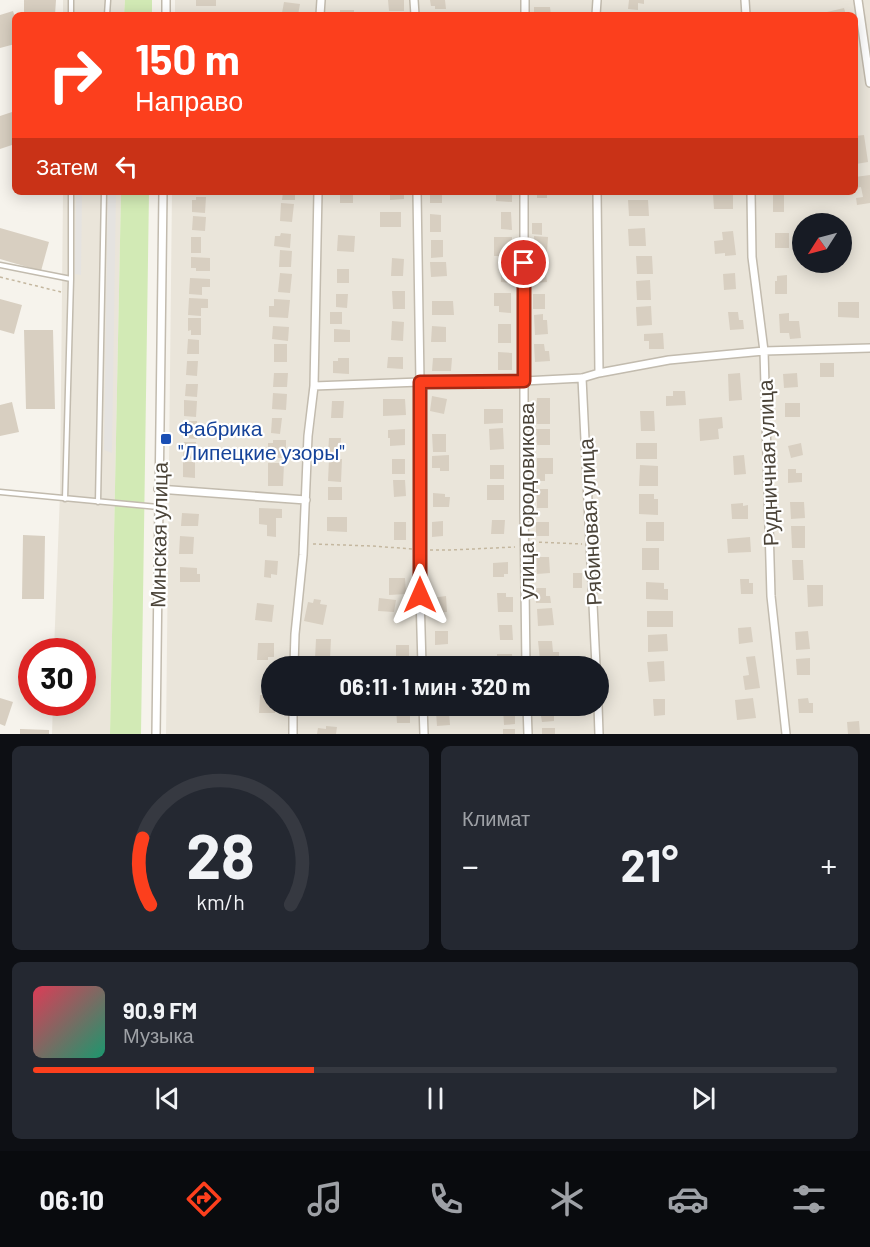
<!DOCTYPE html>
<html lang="ru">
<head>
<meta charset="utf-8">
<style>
  body { margin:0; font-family:Barlow,sans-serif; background:#242831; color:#f1f3f6; height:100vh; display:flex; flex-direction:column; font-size:22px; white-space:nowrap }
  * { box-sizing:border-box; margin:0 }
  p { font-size:20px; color:#9ea1a6 }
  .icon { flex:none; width:33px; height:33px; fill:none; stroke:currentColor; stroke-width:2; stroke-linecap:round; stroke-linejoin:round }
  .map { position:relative; height:734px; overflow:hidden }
  .sheet { display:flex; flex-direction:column; gap:12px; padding:12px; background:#0d0f14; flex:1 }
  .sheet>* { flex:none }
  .hud { position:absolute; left:12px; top:12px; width:846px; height:183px; border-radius:9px; box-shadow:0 3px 15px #0003; background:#fc3f1d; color:#fff; overflow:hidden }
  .needle { width:39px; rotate:234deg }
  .controls { position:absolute; left:792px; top:213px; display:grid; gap:12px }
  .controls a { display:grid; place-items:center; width:60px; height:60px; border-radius:50%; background:#171b24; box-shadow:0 3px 15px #0003; font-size:30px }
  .speed { position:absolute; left:18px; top:638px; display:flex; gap:12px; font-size:30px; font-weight:700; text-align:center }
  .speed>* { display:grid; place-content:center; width:78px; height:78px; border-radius:50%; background:#171b24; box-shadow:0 3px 15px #0003; line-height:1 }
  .speed .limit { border:9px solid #d22; background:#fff; color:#111 }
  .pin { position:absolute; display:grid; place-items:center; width:51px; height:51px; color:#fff; margin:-26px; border:3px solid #fff; border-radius:50%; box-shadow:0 2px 6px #0007 }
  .me { position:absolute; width:66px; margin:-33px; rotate:0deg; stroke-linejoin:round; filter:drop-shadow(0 0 4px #0008) }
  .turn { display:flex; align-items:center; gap:21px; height:126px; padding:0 24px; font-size:27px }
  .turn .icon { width:78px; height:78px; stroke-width:2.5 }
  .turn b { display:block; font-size:42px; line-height:51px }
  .then { display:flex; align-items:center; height:57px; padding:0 24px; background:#0003; gap:12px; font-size:22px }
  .big { font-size:45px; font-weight:700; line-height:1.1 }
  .sheet .widget { flex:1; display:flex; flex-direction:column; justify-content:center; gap:9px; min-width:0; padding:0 21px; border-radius:9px; background:#242831 }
  .sheet .dial { align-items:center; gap:0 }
  .dial svg { height:156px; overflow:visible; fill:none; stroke:#363941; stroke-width:7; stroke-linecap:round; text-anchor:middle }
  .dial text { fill:#f1f3f6; stroke:none }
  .song { display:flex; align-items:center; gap:18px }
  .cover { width:72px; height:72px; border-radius:9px; background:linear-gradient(135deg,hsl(350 70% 55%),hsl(160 70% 35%)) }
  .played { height:6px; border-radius:3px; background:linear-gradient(90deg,#fc3f1d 35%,#363941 35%) }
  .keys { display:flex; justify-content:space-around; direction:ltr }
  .heat { display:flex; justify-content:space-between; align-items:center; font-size:33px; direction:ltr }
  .sheet .tiles { flex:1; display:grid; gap:12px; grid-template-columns:1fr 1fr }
  .widget:last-child { grid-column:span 2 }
  .trip { position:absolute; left:261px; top:656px; width:348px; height:60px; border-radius:30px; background:#171b24; box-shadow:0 3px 15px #0003; font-weight:700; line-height:60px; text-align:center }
  .menu { display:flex; height:96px; justify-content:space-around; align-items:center; background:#090b0e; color:#9ea1a6 }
  .menu .icon { width:42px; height:42px }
  .menu .current { color:#fc3f1d }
  .menu b { font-size:27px; color:#f1f3f6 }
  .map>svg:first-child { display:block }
  .residential { fill:#eae5da; fill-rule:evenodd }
  .green { fill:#d2eab5 }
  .parking { fill:#e5e3e0 }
  .building { fill:#d8cfc1 }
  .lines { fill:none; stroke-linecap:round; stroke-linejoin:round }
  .lane-casing { stroke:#c2bbae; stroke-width:7 }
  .street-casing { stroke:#c2bbae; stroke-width:10 }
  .path { stroke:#c4b79f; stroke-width:1.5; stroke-dasharray:3 3; stroke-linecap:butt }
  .lane { stroke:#fff; stroke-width:4 }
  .street { stroke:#fff; stroke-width:7 }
  .route-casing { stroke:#a42913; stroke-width:15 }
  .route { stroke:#fc3f1d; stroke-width:10 }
  .transit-dot { fill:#1a4fb4; stroke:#fff; stroke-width:2 }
  .labels { text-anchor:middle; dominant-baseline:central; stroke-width:4.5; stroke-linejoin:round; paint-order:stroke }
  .transit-label { font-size:21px; fill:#164399; stroke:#fff; text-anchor:start }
  .street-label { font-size:21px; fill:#4b4439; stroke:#fff }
</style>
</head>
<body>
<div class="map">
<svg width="870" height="734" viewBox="0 0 870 734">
  <rect width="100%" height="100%" fill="#f6f3ec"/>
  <path class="residential" d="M63 0H125L124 15H63Z
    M175 0H870V734H166L172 192H855V15H175ZM802 224H842V262H802ZM272 666H598V705H272Z
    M63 192H121L110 734H52L53 702H82V651H54L60 493Z"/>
  <path class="green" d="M125 0H152V15H124Z
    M121 192H149L141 734H110Z"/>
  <path class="parking" d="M76 192H82L81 275 75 274Z
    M108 192H116L112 453 104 450Z"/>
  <path class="building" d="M24 0H56L55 15H24Z
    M196 0H216V6H196Z
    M388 0H404V11H389Z
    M430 0H445L446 9H435V6H431Z
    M629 0H644V4L638 3V10L628 9Z
    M284 2 300 4 298 15 282 13Z
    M534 7H550L551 15H534Z
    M844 8 846 15H827V12Z
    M340 10H354V15H340Z
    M13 11 15 17V44L0 48V15Z
    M15 111V144L0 149V116Z
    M864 135 868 162 856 164 855 136Z
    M870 175V203L857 205 856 198 863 197 861 187 856 188 855 177Z
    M283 192H295V200H282Z
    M340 192H353V203H340Z
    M390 192H404V199L390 200Z
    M430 192H442V203H430Z
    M496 192H512V202L496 201Z
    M537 192H547V198H537Z
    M773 192H784V212H773Z
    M713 194H733V209H714Z
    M196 197H206L205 213 192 212V200H196Z
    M628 200H648L649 216H629Z
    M281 203 294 204 292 222 280 221Z
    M380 212H401V227H380Z
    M501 212H511L512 230 501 229Z
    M430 214 441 215V232H430Z
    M193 216 206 217 205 231 192 230Z
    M532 223H542V235L532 234Z
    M0 228 49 242 41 271 0 259Z
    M645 228 646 246H629L628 229Z
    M733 231 736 255 725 256V253L715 254 714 241 723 240 722 232Z
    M281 233 291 234 290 248 274 246 275 236H280Z
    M775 233H789V248H775Z
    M338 235 355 236 354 252 337 251Z
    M534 236 548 237 547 253 533 252Z
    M191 237H201V253H191Z
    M494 237H512L511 256H494Z
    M431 240H443V257L431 258Z
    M280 250 292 251 291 267H279Z
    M636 256H652L653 274H637Z
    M191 257 210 258V271H196V268H191Z
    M392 258 404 259 403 276H391Z
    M430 262H446L447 276 431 277Z
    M545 266 547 282 535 283 533 267Z
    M501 268H511V283L501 282Z
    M337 269H349V283H337Z
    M280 273 292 274 290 293 278 292Z
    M735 273 736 289 724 290 723 274Z
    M787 275V294H775V281H777V276Z
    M190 278 210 279V287H202V295L189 294Z
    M650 280 651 300H637L636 281Z
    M392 291H405V309H393Z
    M494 293H511V313L499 312V306H494Z
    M336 294H348L347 308 336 307Z
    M533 294H545V309H533Z
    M189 298 208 299V308H201V316L188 315Z
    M0 299 22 305 14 334 0 330Z
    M274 299 290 300 288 318 269 317V306H274Z
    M432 301H453L454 315H432Z
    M838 302H859V318L838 317Z
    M651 306 652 325 637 326 636 307Z
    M330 312H342V324H330Z
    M728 312H738L739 320H743L744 329 730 330Z
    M789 313V321H799L801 338 790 339 789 333H780L779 314Z
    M543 314V320H547L548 334 535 335 534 315Z
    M188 318H201V335H191V330L188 331Z
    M392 321 404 322 403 341 391 340Z
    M498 324H511V343H498Z
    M273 326 289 327 288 341 272 339Z
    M432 326 446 327V342H431Z
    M334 329 350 330V342H334Z
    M24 330H53L55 409H26Z
    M663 333 664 349H649V341H644V334Z
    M188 339 199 340V354H187Z
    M274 344H287V362H274Z
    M534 344H544L545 351H549L550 361 535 362Z
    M498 352 512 353V370H498Z
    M388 357H403V369L387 368Z
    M338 358H349V374L333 373V361H338Z
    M433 358H452L451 371H432Z
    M187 361H198L197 376 186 375Z
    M820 363H834V377H820Z
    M274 373H288L287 387H273Z
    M740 373 742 400 729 401 728 374Z
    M797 373 798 387 784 388 783 374Z
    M186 384H198L197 397 185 396Z
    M673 391H685L686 405 666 406V396H673Z
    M273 393 287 394 286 410 272 409Z
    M432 396 447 399 444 414 430 411Z
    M537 398H550V424H535Z
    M383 399H405L406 415 383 416Z
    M184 400 197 401 196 417 184 416Z
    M332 401H344L343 418H331Z
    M12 402 19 432 0 436V405Z
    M785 403H800V417H785Z
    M484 409H503V423L484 424Z
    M640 411H654L655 431H641Z
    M722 417 723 428 718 429 719 439 700 441 699 419Z
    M272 418H282L280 434 271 433Z
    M185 421H197V439L184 438Z
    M503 428 504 449 490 450 489 429Z
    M405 429V445L390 446V438H388V430Z
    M536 429H550V445H537Z
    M432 434H446V452H433Z
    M329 438H341L340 455H328Z
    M273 440H286V448H283V458H268V443H273Z
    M184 442H196L197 459 183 458Z
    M636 443H657V459H636Z
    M801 443 803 455 791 458 788 446Z
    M449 455V471H440V468H432V456Z
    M744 455 746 474 734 475 733 456Z
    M537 458H553V474H545V481H537Z
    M329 459H342L341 482 328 481Z
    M392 459H405V474H392Z
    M183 462H195V478L183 477Z
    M268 463H284L283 486H268Z
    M490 465H504V479H490Z
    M640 465 658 466V486H639Z
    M788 469H796V473H802V482L788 483Z
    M393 480H405L406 496 394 497Z
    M487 485H504V500H487Z
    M328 487H342V500H328Z
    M537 489H548V508H537Z
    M433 493 445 494V497H450L449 507H433Z
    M639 494H654V499H658V515L639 514Z
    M790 502H804L805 518 791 519Z
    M743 503V506L748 505V519H732L731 504Z
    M259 508 282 509V518H276V537L267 536V525L259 524Z
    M182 513 199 514 198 526H181Z
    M327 517H347V532L327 531Z
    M492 520H505L504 534H491Z
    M443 521V536L432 537V522Z
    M394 522H406V540H394Z
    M536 522H549V536H536Z
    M646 522H664V541H646Z
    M791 526H805V548H792Z
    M23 535 45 536 44 599H22Z
    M180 536 194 537 193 554H179Z
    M750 537 751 552 728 553 727 539Z
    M642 548H659V570H642Z
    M536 557H549L550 573 537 574Z
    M265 560 278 561 277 575 271 574V578L264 577Z
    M792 560H803L804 580H793Z
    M508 562V574H504V577H493V563Z
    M180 567 197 568V574H200V582H180Z
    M573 573H582V588H573Z
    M389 578H405L406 594 389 595Z
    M740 579H749V583H753V594H741Z
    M646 582 664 583V589H668V600L646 599Z
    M807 585H823V606L808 607Z
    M536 588H546V596H550L551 603H536Z
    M497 593H506V597H513V612H498Z
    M446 596 447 612 434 613 432 598Z
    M379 598 396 600 394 612 378 611Z
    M314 599 321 600 320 604 327 605 323 625 304 621 308 602 313 603Z
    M257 603 274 605 272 622 255 620Z
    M552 608 554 625 538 626 537 609Z
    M647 611H673V627H647Z
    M499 625H512L513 640H500Z
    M751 627 753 642 739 644 738 628Z
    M435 631H448V644L435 645Z
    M808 631 810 649 796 650 795 632Z
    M667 634 668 651 648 652V635Z
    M316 639H331L330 660 315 659Z
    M538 641H552L553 652H559V659L540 660Z
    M258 643H274V657H268V660H257Z
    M396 645H409V659H396Z
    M497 654H512L513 666H500V662H497Z
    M755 656 760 688 745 690 743 676 749 675 746 657Z
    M810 658V675H797L796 659Z
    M446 659 447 666H435L434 660Z
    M307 661 331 663 330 666H307Z
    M664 661 665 681 649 682 647 662Z
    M260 695H272V705H275V713H259Z
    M0 698 13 702 5 726 0 724Z
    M753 698 756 718 737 720 735 700Z
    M808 698 809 703H813V713H799L798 699Z
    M653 699H665V715L654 716Z
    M539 705H547V707H554V721L542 722Z
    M410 707V723H397L396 708Z
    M503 708H515V724L504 725Z
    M449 711 450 725 437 726 436 712Z
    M859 721 860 734H848L847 722Z
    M326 726 337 727 336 734H317L318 728 326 729Z
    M542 728H555V734H542Z
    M20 729 49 730V734H20Z
    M503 729H515V734H503Z"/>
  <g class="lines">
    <g class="lane-casing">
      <path id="lane" d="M71 15V0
        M107 15 108 0
        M0 265 71 279 65 499
        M71 279V192
        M0 492 158 507
        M98 502 104 192"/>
    </g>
    <g class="street-casing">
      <path id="street" d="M414 0 415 15
        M745 0 746 15
        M858 0 870 83
        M166 15V0
        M320 15 321 0
        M525 15V0
        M596 15 597 0
        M417 192 420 382V595L422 666
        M524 192V509L526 666
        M597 192 599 373
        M751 192 752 257 764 351 771 596 786 734
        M582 378 596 666
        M314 386 420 382 524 381 582 378 599 373 669 360 764 351 870 348
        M158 489 306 500
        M294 666 295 634 303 555 308 436 314 386 318 192
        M423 705 424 734
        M527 705 528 734
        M598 705 599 734
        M156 734 163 192
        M293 734V705"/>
    </g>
    <path class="path" d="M0 277 61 292
      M533 542 582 544
      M313 544 372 546 413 549
      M430 550H451L515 547"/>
    <use href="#lane" class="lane"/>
    <use href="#street" class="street"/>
  </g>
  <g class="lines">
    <g class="route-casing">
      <path id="route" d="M420 595V382L524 381V263"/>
    </g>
    <use href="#route" class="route"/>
  </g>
  <rect class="transit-dot" x="160" y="433" width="12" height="12" rx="3"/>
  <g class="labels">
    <g class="transit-label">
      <text x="178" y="427">Фабрика<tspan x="178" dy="24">"Липецкие узоры"</tspan></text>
    </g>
    <g class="street-label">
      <text transform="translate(767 463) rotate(-92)">Рудничная улица</text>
      <text transform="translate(525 501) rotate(-90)">улица Городовикова</text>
      <text transform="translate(589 522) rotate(-93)">Рябиновая улица</text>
      <text transform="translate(158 535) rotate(-89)">Минская улица</text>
    </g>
  </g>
</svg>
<div class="controls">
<a><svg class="needle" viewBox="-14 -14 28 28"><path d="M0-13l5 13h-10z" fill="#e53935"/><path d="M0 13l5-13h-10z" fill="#9ea1a6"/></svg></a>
</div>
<div class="speed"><div class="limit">30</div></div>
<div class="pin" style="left:524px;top:263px;background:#d93025"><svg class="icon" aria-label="arrive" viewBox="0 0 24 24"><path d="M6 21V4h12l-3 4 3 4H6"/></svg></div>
<svg class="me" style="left:420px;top:595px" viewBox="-20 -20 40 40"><path d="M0-17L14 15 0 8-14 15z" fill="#fc3f1d" stroke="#fff" stroke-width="4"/></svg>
<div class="trip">06:11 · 1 мин · 320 m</div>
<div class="hud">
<div class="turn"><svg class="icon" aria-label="right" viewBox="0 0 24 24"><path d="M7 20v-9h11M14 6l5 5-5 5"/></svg><div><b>150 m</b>Направо</div></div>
<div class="then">Затем<svg class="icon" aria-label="left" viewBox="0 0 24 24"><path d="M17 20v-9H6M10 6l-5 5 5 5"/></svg></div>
</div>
</div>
<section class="sheet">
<div class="tiles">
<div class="widget dial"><svg viewBox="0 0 100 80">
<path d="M14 69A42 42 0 1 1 86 69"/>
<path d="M14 69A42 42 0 0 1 10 35" stroke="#fc3f1d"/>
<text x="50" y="56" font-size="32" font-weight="700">28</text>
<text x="50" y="72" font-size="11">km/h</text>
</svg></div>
<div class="widget"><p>Климат</p>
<div class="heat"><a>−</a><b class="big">21°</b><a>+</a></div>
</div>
<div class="widget">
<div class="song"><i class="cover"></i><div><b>90.9 FM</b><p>Музыка</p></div></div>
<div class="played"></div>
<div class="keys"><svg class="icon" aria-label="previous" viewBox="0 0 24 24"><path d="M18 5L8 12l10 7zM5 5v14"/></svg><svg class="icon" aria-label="pause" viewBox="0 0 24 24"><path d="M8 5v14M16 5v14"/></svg><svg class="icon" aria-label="next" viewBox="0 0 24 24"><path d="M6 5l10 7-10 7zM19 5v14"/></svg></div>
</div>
</div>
</section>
<nav class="menu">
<b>06:10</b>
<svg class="icon current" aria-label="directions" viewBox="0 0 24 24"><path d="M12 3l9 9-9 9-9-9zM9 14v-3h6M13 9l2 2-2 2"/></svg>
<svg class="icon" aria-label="music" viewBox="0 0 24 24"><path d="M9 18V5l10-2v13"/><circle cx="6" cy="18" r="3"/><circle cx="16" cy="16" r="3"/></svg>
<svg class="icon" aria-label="phone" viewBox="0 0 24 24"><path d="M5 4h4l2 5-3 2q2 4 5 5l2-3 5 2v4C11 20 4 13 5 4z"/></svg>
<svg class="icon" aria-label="climate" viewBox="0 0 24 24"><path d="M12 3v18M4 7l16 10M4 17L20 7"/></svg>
<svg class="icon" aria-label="car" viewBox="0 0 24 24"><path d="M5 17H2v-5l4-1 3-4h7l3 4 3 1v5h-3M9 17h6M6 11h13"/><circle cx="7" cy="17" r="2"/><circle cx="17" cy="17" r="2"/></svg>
<svg class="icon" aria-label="filters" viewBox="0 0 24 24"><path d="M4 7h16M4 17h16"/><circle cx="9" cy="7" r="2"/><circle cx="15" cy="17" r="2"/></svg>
</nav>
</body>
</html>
